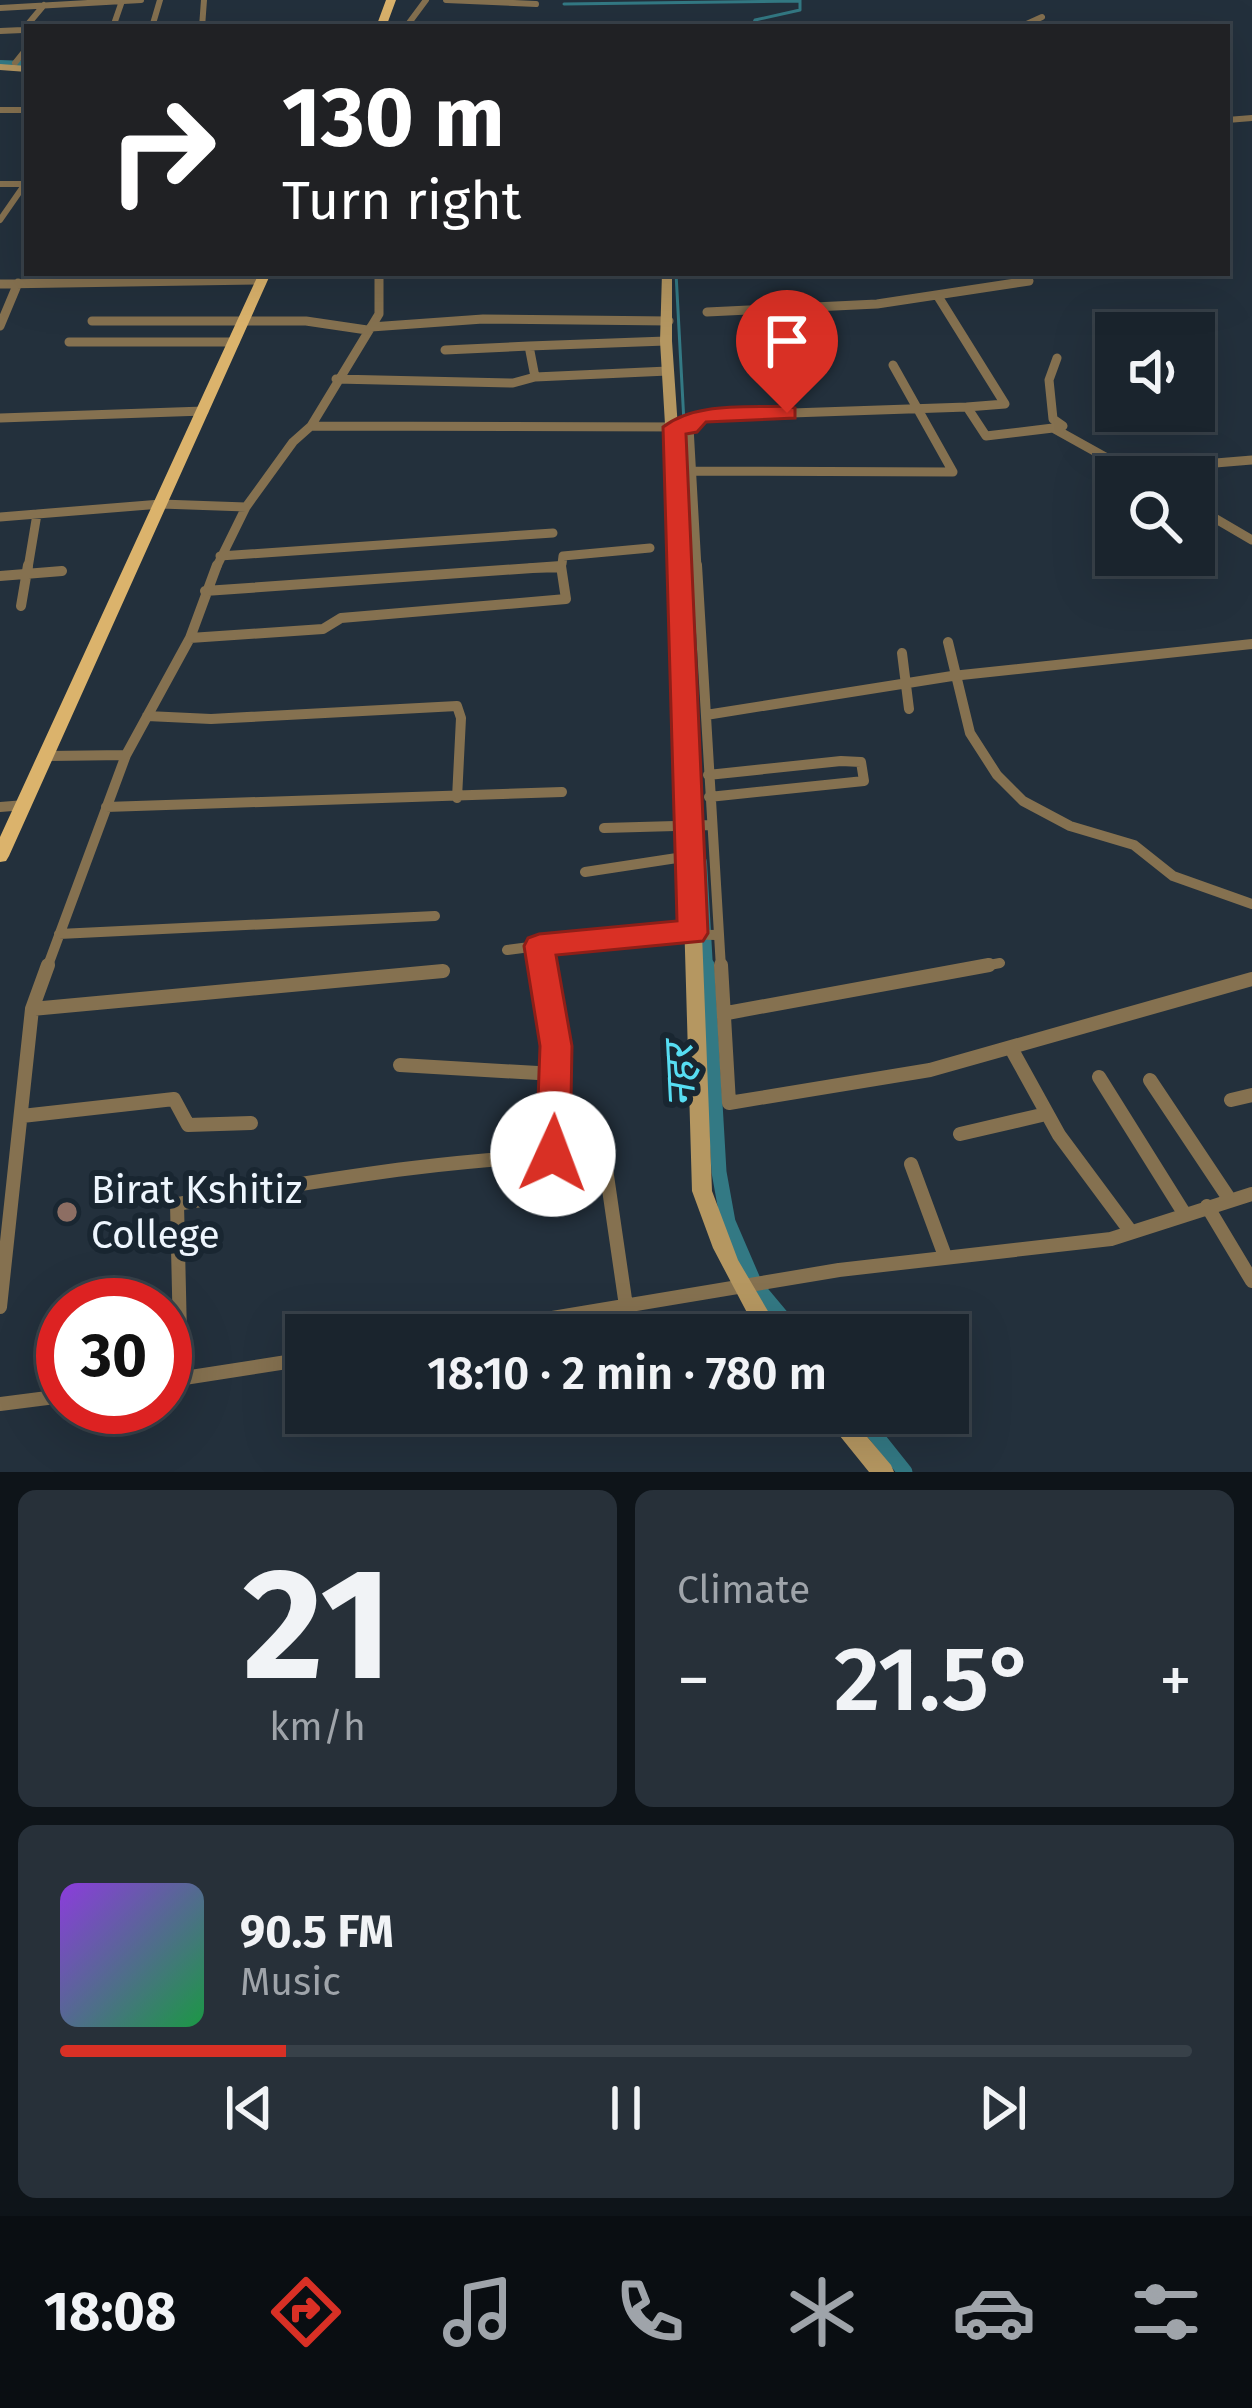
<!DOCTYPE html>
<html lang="en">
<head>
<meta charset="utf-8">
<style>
  body { margin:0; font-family:"Fira Sans","Noto Sans Devanagari",sans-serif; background:#273039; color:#f1f3f6; height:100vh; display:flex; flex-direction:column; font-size:45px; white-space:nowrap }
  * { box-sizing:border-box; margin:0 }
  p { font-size:39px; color:#9fa4aa }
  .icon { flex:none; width:66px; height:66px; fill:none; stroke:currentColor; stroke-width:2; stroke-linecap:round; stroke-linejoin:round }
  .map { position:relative; height:1472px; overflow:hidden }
  .details { display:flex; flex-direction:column; gap:18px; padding:18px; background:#0e1419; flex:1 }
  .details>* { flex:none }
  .banner { position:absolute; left:24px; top:24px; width:1206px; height:252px; border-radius:0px; box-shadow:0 12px 48px #0002,0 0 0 3px #384149; background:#202124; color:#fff; overflow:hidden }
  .tools { position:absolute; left:1095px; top:312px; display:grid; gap:24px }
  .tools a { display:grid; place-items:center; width:120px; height:120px; border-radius:0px; background:#1a242d; box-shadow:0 12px 48px #0002,0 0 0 3px #384149; font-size:60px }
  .speed { position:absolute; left:36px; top:1278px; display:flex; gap:24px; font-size:60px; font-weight:700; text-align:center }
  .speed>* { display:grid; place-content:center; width:156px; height:156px; border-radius:50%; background:#1a242d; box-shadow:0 12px 48px #0002,0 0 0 3px #384149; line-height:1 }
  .speed .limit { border:18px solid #d22; background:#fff; color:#111 }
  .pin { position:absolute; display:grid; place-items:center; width:102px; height:102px; color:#fff; margin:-123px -51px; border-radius:50% 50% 50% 0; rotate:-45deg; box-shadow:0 0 12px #0007 }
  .pin .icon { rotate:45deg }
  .me { position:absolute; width:132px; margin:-66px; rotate:2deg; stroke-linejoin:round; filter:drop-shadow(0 0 9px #0008) }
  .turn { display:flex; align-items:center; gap:42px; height:252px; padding:0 60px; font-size:54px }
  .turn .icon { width:156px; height:156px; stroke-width:2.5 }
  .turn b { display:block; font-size:84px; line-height:102px }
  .big { font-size:90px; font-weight:600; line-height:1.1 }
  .details .widget { flex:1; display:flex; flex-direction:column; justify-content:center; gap:18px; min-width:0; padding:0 42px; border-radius:18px; background:#273039 }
  .details .dial { align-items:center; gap:0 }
  .dial b { font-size:156px; line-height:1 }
  .song { display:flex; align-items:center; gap:36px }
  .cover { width:144px; height:144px; border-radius:18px; background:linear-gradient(135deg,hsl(270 70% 55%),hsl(140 70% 35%)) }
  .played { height:12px; border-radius:6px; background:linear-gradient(90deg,#d93025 20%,#384149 20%) }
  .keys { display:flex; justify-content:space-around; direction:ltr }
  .heat { display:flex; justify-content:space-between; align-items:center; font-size:66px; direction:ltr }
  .details .tiles { flex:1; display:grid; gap:18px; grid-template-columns:1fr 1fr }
  .widget:last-child { grid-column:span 2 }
  .trip { position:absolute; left:285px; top:1314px; width:684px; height:120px; border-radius:0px; background:#1a242d; box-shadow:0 12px 48px #0002,0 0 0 3px #384149; font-weight:600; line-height:120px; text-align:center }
  .tabs { display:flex; height:192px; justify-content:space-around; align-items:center; background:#0a0e12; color:#9fa4aa }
  .tabs .icon { width:84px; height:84px }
  .tabs .selected { color:#d93025 }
  .tabs b { font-size:54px; color:#f1f3f6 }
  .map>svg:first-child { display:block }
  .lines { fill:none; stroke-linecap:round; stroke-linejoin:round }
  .stream { stroke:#337984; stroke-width:3 }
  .canal-far2 { stroke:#337984; stroke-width:8 }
  .canal-far1 { stroke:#337984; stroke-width:12 }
  .canal { stroke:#337984; stroke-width:15 }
  .street-far3 { stroke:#857150; stroke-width:6 }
  .street-far2 { stroke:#857150; stroke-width:9 }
  .street-far1 { stroke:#857150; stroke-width:10 }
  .street { stroke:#857150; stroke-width:14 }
  .secondary { fill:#b59761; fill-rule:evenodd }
  .primary { fill:#dbb36c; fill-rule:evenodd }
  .route { fill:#d93025; stroke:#8d1f18; stroke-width:3 }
  .education-dot { fill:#8d6e63; stroke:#192631; stroke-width:4.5 }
  .labels { text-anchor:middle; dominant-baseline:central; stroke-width:12; stroke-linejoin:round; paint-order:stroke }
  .near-poi-label { font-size:39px; fill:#eef6fe; stroke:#192631; text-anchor:start }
  .near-water-label { font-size:42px; font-style:italic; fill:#57ddf2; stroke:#192631 }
</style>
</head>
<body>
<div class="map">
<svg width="1252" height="1472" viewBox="0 0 1252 1472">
  <rect width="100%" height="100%" fill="#23303c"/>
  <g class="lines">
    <path class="stream" d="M564 4 800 1
      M752 27 755 20 800 10V0
      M676 273 687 479
      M694 609 699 821
      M700 831V853"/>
    <path class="canal-far2" d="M0 64 27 65"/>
    <path class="canal-far1" d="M701 862 707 968"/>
    <path class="canal" d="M707 965 719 1172 728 1222 753 1280
      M761 1292 797 1335
      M858 1413 905 1472"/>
    <path class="street-far3" d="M446 0 536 4
      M0 8 141 0
      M113 27 122 1
      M152 27 160 0
      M202 27 204 0
      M406 27 426 0
      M1020 27 1042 17
      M0 31 23 30 44 5
      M15 63 27 48
      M0 110H27
      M1227 120 1252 118
      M0 184H27
      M0 220 25 184"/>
    <path class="street-far2" d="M0 284 261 280
      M939 298 1005 404 967 407
      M707 312 877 304 1029 281
      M92 321H306L367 330
      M0 326 18 283
      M371 327 483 319 669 321
      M69 342H235
      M529 346 666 341
      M1057 358 1049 380 1053 419 1063 426
      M535 377 668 371
      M336 379 513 383 535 377 529 346 445 350
      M0 418 204 411
      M311 426 689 427V420L706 416 967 407 986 436 1053 428 1141 477
      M689 427 697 568
      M1131 470 1252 460
      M692 471 953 472 893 365
      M1194 506 1252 540
      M0 517 161 504 246 507 293 442 311 426 379 314V273
      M220 556 553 533
      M562 564 563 556 650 548
      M28 568 37 514
      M216 568 246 507
      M530 568H561"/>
    <path class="street-far1" d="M697 565 721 968
      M0 576 62 571
      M21 606 28 565
      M190 638 323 629 341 618 566 599 561 566 205 591
      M948 642 970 733 997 775 1023 801 1070 826 1134 845 1173 876 1252 904
      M902 653 909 709
      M706 715 952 676 1252 644
      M147 716 211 719 457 706 461 718 457 798
      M48 756 126 755
      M708 775 841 761 861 762 864 781 709 797
      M0 807 25 805
      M106 807 562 792
      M604 828 711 825
      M585 872 690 856
      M59 934 435 916
      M539 946 544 968
      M507 950 637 933 716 935
      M47 968 126 755 190 638 217 565
      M973 968 1000 963"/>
    <path class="street" d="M543 965 553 1049V1154
      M721 965 729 1103 930 1070 1252 979
      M32 1009 443 971
      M727 1013 989 965
      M1012 1050 1059 1135 1131 1232
      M400 1065 555 1074
      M1099 1077 1184 1213
      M1150 1080 1230 1200
      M1231 1100 1252 1095
      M22 1116 174 1099 188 1125 251 1123
      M960 1134 1046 1114
      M911 1164 945 1256
      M1207 1206 1252 1281
      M0 1307 32 1009 48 965
      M450 1335 839 1270 1111 1239 1252 1194
      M181 1379 177 1204C319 1181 460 1155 604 1155L626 1306
      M165 1381 306 1359
      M0 1404 63 1396"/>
    <path class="secondary" d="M0 64 27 66V72L0 70Z
      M662 273H672V341L688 574 712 1191 738 1260 782 1335H760L753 1324 713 1248 692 1191 674 574 660 341Z
      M823 1413H847L891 1465 894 1472H869L827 1420Z"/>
    <path class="primary" d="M386 0H396L386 27H376Z
      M259 273H271L9 856 6 861 0 862V837Z"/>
  </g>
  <path class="route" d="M787 406 795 408V418L706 422 697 432 686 434 708 933 703 941 556 955 572 1046 570 1154 565 1164 553 1168 541 1164 536 1154 540 1046 524 946 528 938 539 934 677 921 663 427C695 402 745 408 787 406Z"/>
  <circle class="education-dot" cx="67" cy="1212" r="12"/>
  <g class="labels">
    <g class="near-poi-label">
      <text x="91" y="1190">Birat Kshitiz<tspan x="91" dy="45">College</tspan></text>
    </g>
    <g class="near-water-label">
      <text transform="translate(680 1076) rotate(-93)">नहर</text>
    </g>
  </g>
</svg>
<div class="tools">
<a><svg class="icon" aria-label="sound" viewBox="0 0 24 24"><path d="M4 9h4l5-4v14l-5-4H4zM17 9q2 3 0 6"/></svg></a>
<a><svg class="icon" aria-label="search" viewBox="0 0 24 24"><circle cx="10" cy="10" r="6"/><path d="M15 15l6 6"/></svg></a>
</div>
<div class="speed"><div class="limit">30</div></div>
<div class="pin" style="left:787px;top:413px;background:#d93025"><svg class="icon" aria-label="arrive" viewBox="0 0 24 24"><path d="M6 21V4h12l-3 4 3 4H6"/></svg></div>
<svg class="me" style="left:553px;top:1154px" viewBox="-20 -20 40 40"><circle r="19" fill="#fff"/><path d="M0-13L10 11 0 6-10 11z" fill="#d93025"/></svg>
<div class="trip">18:10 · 2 min · 780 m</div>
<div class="banner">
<div class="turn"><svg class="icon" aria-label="right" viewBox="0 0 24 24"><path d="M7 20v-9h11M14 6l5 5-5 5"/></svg><div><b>130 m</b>Turn right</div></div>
</div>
</div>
<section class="details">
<div class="tiles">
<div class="widget dial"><b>21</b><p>km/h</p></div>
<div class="widget"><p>Climate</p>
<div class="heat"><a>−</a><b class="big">21.5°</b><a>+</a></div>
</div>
<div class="widget">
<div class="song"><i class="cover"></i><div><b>90.5 FM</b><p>Music</p></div></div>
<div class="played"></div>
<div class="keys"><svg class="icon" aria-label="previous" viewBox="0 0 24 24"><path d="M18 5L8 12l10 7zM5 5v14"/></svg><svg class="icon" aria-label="pause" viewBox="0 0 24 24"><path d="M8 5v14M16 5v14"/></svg><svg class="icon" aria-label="next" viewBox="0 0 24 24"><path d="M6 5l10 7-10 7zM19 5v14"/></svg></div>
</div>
</div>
</section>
<nav class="tabs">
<b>18:08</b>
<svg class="icon selected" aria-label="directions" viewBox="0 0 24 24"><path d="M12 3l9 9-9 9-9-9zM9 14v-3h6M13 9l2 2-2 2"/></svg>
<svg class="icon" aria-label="music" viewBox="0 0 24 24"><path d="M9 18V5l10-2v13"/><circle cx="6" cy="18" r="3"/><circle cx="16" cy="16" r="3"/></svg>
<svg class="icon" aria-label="phone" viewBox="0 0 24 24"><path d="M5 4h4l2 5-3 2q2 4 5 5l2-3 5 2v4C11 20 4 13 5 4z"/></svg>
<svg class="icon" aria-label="climate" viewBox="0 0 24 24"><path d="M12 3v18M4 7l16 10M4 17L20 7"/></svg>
<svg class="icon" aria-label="car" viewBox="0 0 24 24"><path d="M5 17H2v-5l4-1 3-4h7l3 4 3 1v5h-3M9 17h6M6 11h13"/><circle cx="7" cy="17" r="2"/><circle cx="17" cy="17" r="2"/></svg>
<svg class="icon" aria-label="filters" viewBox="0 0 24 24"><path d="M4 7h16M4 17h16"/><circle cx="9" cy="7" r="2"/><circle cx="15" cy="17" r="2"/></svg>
</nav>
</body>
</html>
